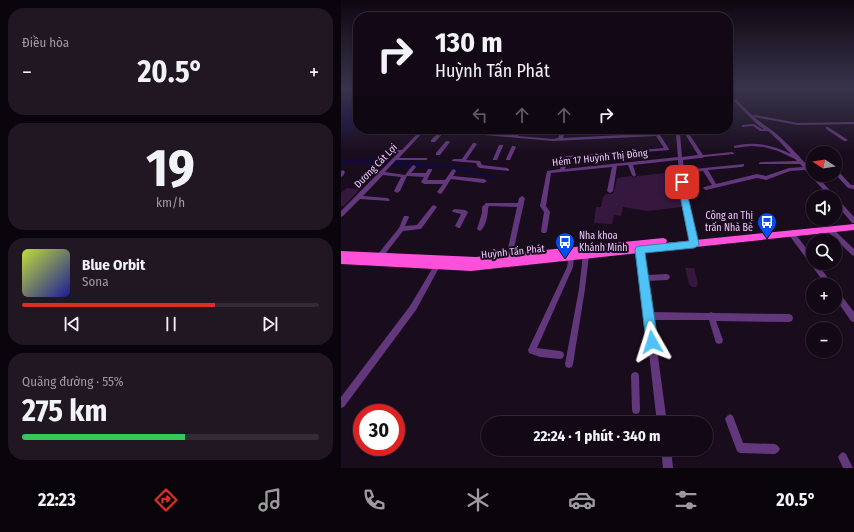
<!DOCTYPE html>
<html lang="vi">
<head>
<meta charset="utf-8">
<style>
  body { margin:0; font-family:"Fira Sans Condensed",sans-serif; background:#201723; color:#f1f3f6; height:100vh; display:flex; flex-direction:column; font-size:15px; white-space:nowrap }
  * { box-sizing:border-box; margin:0 }
  p { font-size:13px; color:#9d9aa1 }
  .icon { flex:none; width:22px; height:22px; fill:none; stroke:currentColor; stroke-width:2; stroke-linecap:round; stroke-linejoin:round }
  .map { position:relative; flex:1; overflow:hidden }
  .side { display:flex; flex-direction:column; gap:8px; padding:8px; background:#0a050c; width:341px }
  .side>* { flex:none }
  .top-card { position:absolute; left:12px; top:12px; width:380px; height:122px; border-radius:16px; box-shadow:0 1px 3px #0004,0 0 0 1px #322a35; background:#130916; color:#f1f3f6; overflow:hidden }
  .needle { width:26px; rotate:282deg }
  .buttons { position:absolute; left:465px; top:146px; display:grid; gap:8px }
  .buttons a { display:grid; place-items:center; width:36px; height:36px; border-radius:50%; background:#130916; box-shadow:0 1px 3px #0004,0 0 0 1px #322a35; font-size:20px }
  .speed { position:absolute; left:12px; top:404px; display:flex; gap:8px; font-size:20px; font-weight:700; text-align:center }
  .speed>* { display:grid; place-content:center; width:52px; height:52px; border-radius:50%; background:#130916; box-shadow:0 1px 3px #0004,0 0 0 1px #322a35; line-height:1 }
  .speed .limit { border:6px solid #d22; background:#fff; color:#111 }
  .pin { position:absolute; display:grid; place-items:center; width:34px; height:34px; color:#fff; margin:-17px; border-radius:8px; box-shadow:0 2px 6px #0006 }
  .me { position:absolute; width:44px; margin:-22px; rotate:354deg; stroke-linejoin:round; filter:drop-shadow(0 0 3px #0008) }
  .turn { display:flex; align-items:center; gap:14px; height:84px; padding:0 16px; font-size:18px }
  .turn .icon { width:52px; height:52px; stroke-width:2.5 }
  .turn b { display:block; font-size:28px; line-height:34px }
  .lanes { display:flex; align-items:center; height:38px; padding:0 16px; background:#0003; justify-content:center; gap:20px; direction:ltr }
  .lanes .off { opacity:.35 }
  .big { font-size:30px; font-weight:700; line-height:1.1 }
  .side .card { flex:1; display:flex; flex-direction:column; justify-content:center; gap:6px; min-width:0; padding:0 14px; border-radius:16px; background:#201723 }
  .side .dial { align-items:center; gap:0 }
  .dial b { font-size:52px; line-height:1 }
  .song { display:flex; align-items:center; gap:12px }
  .cover { width:48px; height:48px; border-radius:6px; background:linear-gradient(135deg,hsl(70 70% 55%),hsl(240 70% 35%)) }
  .played { height:4px; border-radius:2px; background:linear-gradient(90deg,#d93025 65%,#322a35 65%) }
  .keys { display:flex; justify-content:space-around; direction:ltr }
  .heat { display:flex; justify-content:space-between; align-items:center; font-size:22px; direction:ltr }
  .charge { height:6px; border-radius:3px; background:linear-gradient(90deg,#34c759 55%,#322a35 0) }
  .trip { position:absolute; left:140px; top:416px; width:232px; height:40px; border-radius:20px; background:#130916; box-shadow:0 1px 3px #0004,0 0 0 1px #322a35; font-weight:700; line-height:40px; text-align:center }
  .tab-bar { display:flex; height:64px; justify-content:space-around; align-items:center; background:#080409; color:#9d9aa1 }
  .tab-bar .icon { width:28px; height:28px }
  .tab-bar .current { color:#d93025 }
  .tab-bar b { font-size:18px; color:#f1f3f6 }
  main { display:flex; flex:1; min-height:0 }
  .map>svg:first-child { display:block }
  .water { fill:#130939 }
  .building { fill:#36183e }
  .lines { fill:none; stroke-linecap:round; stroke-linejoin:round }
  .minor { fill:#62377c; fill-rule:evenodd }
  .major { fill:#fe50da; fill-rule:evenodd }
  .route { fill:#4fc3f7; stroke:#337fa1 }
  .labels { text-anchor:middle; dominant-baseline:central; stroke-width:4; stroke-linejoin:round; paint-order:stroke }
  .street-label { font-size:10px; fill:#eec8ff; stroke:#190c1d }
  .poi-label { font-size:10px; fill:#eec8ff; stroke:#190c1d; text-anchor:end }
</style>
</head>
<body>
<main>
<section class="side">
<div class="card"><p>Điều hòa</p>
<div class="heat"><a>−</a><b class="big">20.5°</b><a>+</a></div>
</div>
<div class="card dial"><b>19</b><p>km/h</p></div>
<div class="card">
<div class="song"><i class="cover"></i><div><b>Blue Orbit</b><p>Sona</p></div></div>
<div class="played"></div>
<div class="keys"><svg class="icon" aria-label="previous" viewBox="0 0 24 24"><path d="M18 5L8 12l10 7zM5 5v14"/></svg><svg class="icon" aria-label="pause" viewBox="0 0 24 24"><path d="M8 5v14M16 5v14"/></svg><svg class="icon" aria-label="next" viewBox="0 0 24 24"><path d="M6 5l10 7-10 7zM19 5v14"/></svg></div>
</div>
<div class="card"><p>Quãng đường · 55%</p><b class="big">275 km</b><div class="charge"></div></div>
</section>
<div class="map">
<svg width="513" height="468" viewBox="0 0 513 468">
  <rect width="100%" height="100%" fill="#190c1d"/>
  <path class="water" d="M17 89V127L2 136V145L0 146V99Z
    M0 159H38L114 166 153 176 154 179 108 168H82L26 163 0 164Z"/>
  <path class="building" d="M336 172 338 192 341 207 306 211 282 207 280 216 273 215 271 224 253 223 255 207H260L262 197 265 194H270L273 192 276 178 290 176 293 178 296 176Z
    M6 188 19 189 3 206H0V193Z
    M344 268H353L357 284 355 287H351L348 284Z"/>
  <g class="lines">
    <path class="minor" d="M387 92 412 116 414 115 457 123 513 122V124L457 125 413 117C422 125 432 130 440 138 452 149 462 161 472 172V175H475L513 217V223H511L494 203V197H489L464 170 449 171 425 180 416 178 365 190 363 189 362 188 363 187 371 185 362 171 343 173 345 192 356 244 355 246H351L339 192 337 160 292 165 295 175 293 177 291 175 287 165 276 166 272 191 269 193 266 191 271 167 210 173 205 206 209 212 206 231 205 233H201L200 231 203 212 199 206 206 171 219 169 224 157 226 156 323 148 315 136 212 141 120 133 118 132 120 131 173 135 176 130H186V132H179L177 136 212 139 217 138 221 129H225L222 138 379 130H381V132L348 134 362 155 391 152 393 153V154L363 157 361 158H359L342 160 343 170 403 164V166L401 167 367 170 375 184 416 174 425 176 448 168 462 167 459 164H418V163L420 162 456 161 454 159 437 151 423 147 411 146 393 148V146C413 141 432 145 450 154L438 141 427 131H419L412 126 401 127V125L413 124 421 129H423L417 125 387 95ZM339 134H344L357 155 341 157ZM319 135H335L337 157 224 169 228 158 328 150V149Z
      M485 127H487L507 140 505 141H503L485 129Z
      M52 129H56L55 131 78 132 81 129H85L58 158H85L87 159 85 160H55L44 172 64 175 71 166 73 165 75 167 70 173H85L87 169H91V170L86 180H104L111 170 113 169 115 171 112 176 143 179 146 181 143 183 110 179 101 193 99 194 96 192 102 184H83L80 182 83 177 66 176 59 191 56 193 53 191 60 177 42 175 22 196 46 198 48 199 49 200 48 201 19 199 2 216 0 217V211L58 152 47 151V149L61 150 76 134 52 133 50 132Z
      M99 131 103 132 94 142H90V140Z
      M105 141H107L109 142 99 155H95V153Z
      M132 143H134L136 144 125 160 139 161 141 165 166 168 168 169V171L139 168 137 167 135 163 111 161V160L113 159H121Z
      M158 145H162V146L156 160H152V159Z
      M171 146H173L175 147 169 160H165V159Z
      M2 170 4 172 2 176 0 177V171Z
      M494 171H497L510 185H513V189L507 188 494 174Z
      M181 196 184 198 171 257 170 259 168 260 166 259 165 257 176 207 148 206 147 208C147 215 145 227 139 231L136 229 141 213V207L145 203H177L178 198Z
      M93 205 96 207 80 229 62 231 41 258 39 259 37 258 36 256 37 254 58 228 63 216H67L68 217 64 226 76 225 91 206Z
      M114 209 124 210 127 212 119 228H117L114 226 120 214 112 212 111 211 112 210Z
      M487 228H491L513 249V256L511 255 487 232 486 230Z
      M448 231H452L472 257V263H476L492 285H485L448 235 447 233Z
      M299 246 301 247 302 249 306 275 326 274 328 275 329 277 328 279 326 280 306 281 311 312 368 313 370 312 372 313 448 314 451 315 452 318 451 321 448 322 375 321 382 340 381 343 378 344 375 343 368 320H312L326 423H316L296 249 297 247Z
      M245 252 247 253 248 255 244 289 232 364 231 367 228 368 225 367 224 364 238 289 242 255 243 253Z
      M230 254 232 255 233 257 232 267 196 348 219 351 222 352 223 355 222 358 219 359 199 357 188 353 187 350 226 267 228 255Z
      M96 263 98 264 99 266 75 310 3 407 0 408V397L69 306 94 264Z
      M494 289 496 290 513 312V322L510 321 494 298Z
      M294 372 297 373 298 376 299 410 298 413 295 414 292 413 291 410 290 376 291 373Z
      M389 414 392 416 402 443 434 444 437 446 439 449 437 452 434 454 399 453 396 451 384 419 386 416Z
      M208 449H222L223 451 221 454 218 456 210 452Z
      M320 449H330L332 468H322Z
      M502 452 505 454 512 468H502L497 457 499 454Z"/>
    <path class="major" d="M513 224V230L130 271 0 264V251L135 257 322 238 325 239 326 241 325 243Z"/>
  </g>
  <linearGradient id="sky" x2="0" y2="1"><stop stop-color="#0e0710"/><stop offset="0.58" stop-color="#38344c"/><stop offset="1" stop-color="#38344c" stop-opacity="0"/></linearGradient>
  <rect width="513" height="153" fill="url(#sky)"/>
  <path class="route" d="M339 180H344L345 182 348 201 358 244 357 246 353 248 304 253 317 342 315 346 311 348 306 346 305 342 294 250 295 247 299 246 348 241 340 201 338 182Z"/>
  <defs>
    <g id="bus-pin" transform="scale(1)"><path d="M0 17L-7.5 6A9.5 9.5 0 1 1 7.5 6Z" fill="#024ef1" stroke="#190c1d"/><path d="M-5-6H5V4H4V6H2V4H-2V6H-4V4H-5ZM-3.5-4V0h7V-4ZM-3.5 1.2v1.5H-2V1.2ZM2 1.2v1.5H3.5V1.2Z" fill="#fff"/></g>
  </defs>
  <g fill-rule="evenodd">
    <use href="#bus-pin" x="426" y="222"/>
    <use href="#bus-pin" x="224" y="242"/>
  </g>
  <g class="labels">
    <g class="street-label">
      <text transform="translate(259 158) rotate(-6)">Hẻm 17 Huỳnh Thị Đồng</text>
      <text transform="translate(35 166) rotate(-46)">Dương Cát Lợi</text>
      <text transform="translate(172 252) rotate(-6)">Huỳnh Tấn Phát</text>
    </g>
    <g class="poi-label">
      <text x="412" y="216">Công an Thị<tspan x="412" dy="12">trấn Nhà Bè</tspan></text>
      <text x="238" y="236" text-anchor="start">Nha khoa<tspan x="238" dy="12">Khánh Minh</tspan></text>
    </g>
  </g>
</svg>
<div class="buttons">
<a><svg class="needle" viewBox="-14 -14 28 28"><path d="M0-13l5 13h-10z" fill="#e53935"/><path d="M0 13l5-13h-10z" fill="#9d9aa1"/></svg></a>
<a><svg class="icon" aria-label="sound" viewBox="0 0 24 24"><path d="M4 9h4l5-4v14l-5-4H4zM17 9q2 3 0 6"/></svg></a>
<a><svg class="icon" aria-label="search" viewBox="0 0 24 24"><circle cx="10" cy="10" r="6"/><path d="M15 15l6 6"/></svg></a>
<a>+</a>
<a>−</a>
</div>
<div class="speed"><div class="limit">30</div></div>
<div class="pin" style="left:341px;top:182px;background:#d93025"><svg class="icon" aria-label="arrive" viewBox="0 0 24 24"><path d="M6 21V4h12l-3 4 3 4H6"/></svg></div>
<svg class="me" style="left:311px;top:342px" viewBox="-20 -20 40 40"><path d="M0-17L14 15 0 8-14 15z" fill="#4fc3f7" stroke="#fff" stroke-width="4"/></svg>
<div class="trip">22:24 · 1 phút · 340 m</div>
<div class="top-card">
<div class="turn"><svg class="icon" aria-label="right" viewBox="0 0 24 24"><path d="M7 20v-9h11M14 6l5 5-5 5"/></svg><div><b>130 m</b>Huỳnh Tấn Phát</div></div>
<div class="lanes"><svg class="icon off" aria-label="left" viewBox="0 0 24 24"><path d="M17 20v-9H6M10 6l-5 5 5 5"/></svg><svg class="icon off" aria-label="ahead" viewBox="0 0 24 24"><path d="M12 20V5M6 11l6-6 6 6"/></svg><svg class="icon off" aria-label="ahead" viewBox="0 0 24 24"><path d="M12 20V5M6 11l6-6 6 6"/></svg><svg class="icon" aria-label="right" viewBox="0 0 24 24"><path d="M7 20v-9h11M14 6l5 5-5 5"/></svg></div>
</div>
</div>
</main>
<nav class="tab-bar">
<b>22:23</b>
<svg class="icon current" aria-label="directions" viewBox="0 0 24 24"><path d="M12 3l9 9-9 9-9-9zM9 14v-3h6M13 9l2 2-2 2"/></svg>
<svg class="icon" aria-label="music" viewBox="0 0 24 24"><path d="M9 18V5l10-2v13"/><circle cx="6" cy="18" r="3"/><circle cx="16" cy="16" r="3"/></svg>
<svg class="icon" aria-label="phone" viewBox="0 0 24 24"><path d="M5 4h4l2 5-3 2q2 4 5 5l2-3 5 2v4C11 20 4 13 5 4z"/></svg>
<svg class="icon" aria-label="climate" viewBox="0 0 24 24"><path d="M12 3v18M4 7l16 10M4 17L20 7"/></svg>
<svg class="icon" aria-label="car" viewBox="0 0 24 24"><path d="M5 17H2v-5l4-1 3-4h7l3 4 3 1v5h-3M9 17h6M6 11h13"/><circle cx="7" cy="17" r="2"/><circle cx="17" cy="17" r="2"/></svg>
<svg class="icon" aria-label="filters" viewBox="0 0 24 24"><path d="M4 7h16M4 17h16"/><circle cx="9" cy="7" r="2"/><circle cx="15" cy="17" r="2"/></svg>
<b>20.5°</b>
</nav>
</body>
</html>
